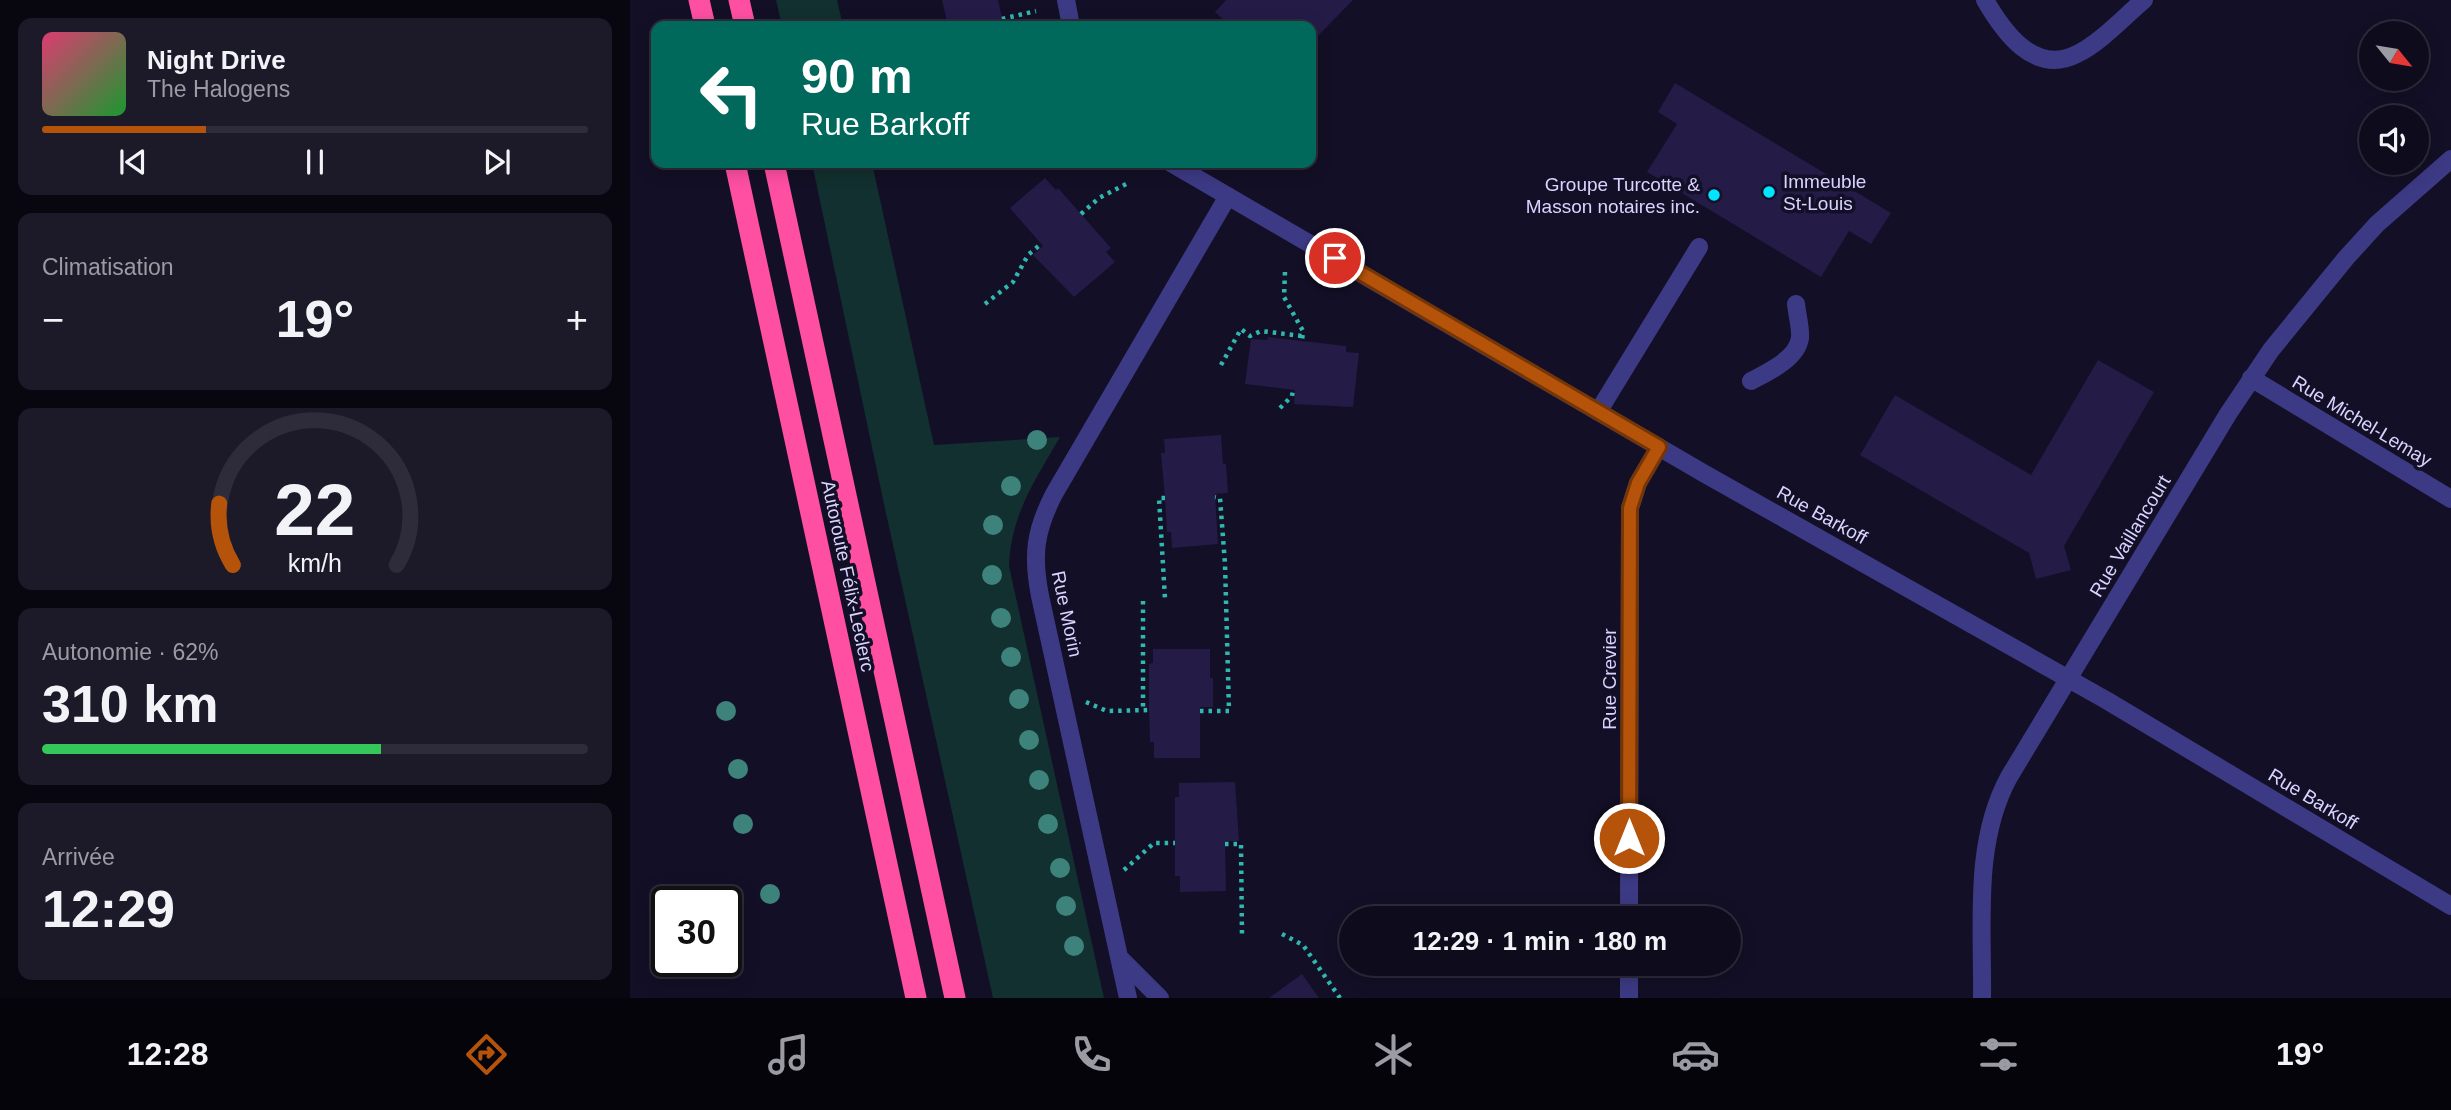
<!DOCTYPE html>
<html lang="fr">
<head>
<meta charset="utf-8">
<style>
  body { margin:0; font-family:Arial,sans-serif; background:#1c1929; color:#f1f3f6; height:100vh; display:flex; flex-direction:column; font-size:26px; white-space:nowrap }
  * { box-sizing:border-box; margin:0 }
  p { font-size:23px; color:#9b9ba3 }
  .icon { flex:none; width:38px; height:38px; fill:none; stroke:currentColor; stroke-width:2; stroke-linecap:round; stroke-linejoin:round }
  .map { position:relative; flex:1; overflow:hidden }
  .panel { display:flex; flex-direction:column; gap:18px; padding:18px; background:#08060f; width:630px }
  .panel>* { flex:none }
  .top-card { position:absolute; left:21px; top:21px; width:665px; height:147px; border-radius:14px; box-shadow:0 4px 18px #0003,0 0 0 2px #2e2b3b; background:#00695c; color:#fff; overflow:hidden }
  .needle { width:46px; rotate:120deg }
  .tools { position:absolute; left:1729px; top:21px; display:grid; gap:14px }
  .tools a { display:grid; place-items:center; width:70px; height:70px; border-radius:50%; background:#0e0b1c; box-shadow:0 4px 18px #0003,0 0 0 2px #2e2b3b; font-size:35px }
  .speed { position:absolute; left:21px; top:886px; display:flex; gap:14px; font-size:35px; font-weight:700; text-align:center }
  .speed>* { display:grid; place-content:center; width:91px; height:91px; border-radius:50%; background:#0e0b1c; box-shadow:0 4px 18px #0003,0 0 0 2px #2e2b3b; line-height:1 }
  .speed .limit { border:4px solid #111; border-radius:10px; background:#fff; color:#111 }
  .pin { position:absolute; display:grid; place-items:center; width:60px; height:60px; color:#fff; margin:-30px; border:4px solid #fff; border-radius:50%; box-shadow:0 2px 7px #0007 }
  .me { position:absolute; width:77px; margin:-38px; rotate:0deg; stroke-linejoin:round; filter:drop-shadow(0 0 5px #0008) }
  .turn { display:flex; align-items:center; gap:24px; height:147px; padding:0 35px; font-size:32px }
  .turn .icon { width:91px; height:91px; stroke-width:2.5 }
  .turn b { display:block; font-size:49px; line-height:60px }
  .big { font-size:52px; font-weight:700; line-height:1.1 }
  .panel .card { flex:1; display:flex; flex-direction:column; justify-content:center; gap:10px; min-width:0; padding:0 24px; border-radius:14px; background:#1c1929 }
  .panel .dial { align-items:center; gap:0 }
  .dial svg { height:182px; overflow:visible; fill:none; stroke:#2e2b3b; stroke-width:7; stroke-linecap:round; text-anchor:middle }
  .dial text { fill:#f1f3f6; stroke:none }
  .song { display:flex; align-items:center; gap:21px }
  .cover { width:84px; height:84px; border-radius:10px; background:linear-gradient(135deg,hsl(340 70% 55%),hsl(130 70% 35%)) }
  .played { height:7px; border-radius:4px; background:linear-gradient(90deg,#b45309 30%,#2e2b3b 30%) }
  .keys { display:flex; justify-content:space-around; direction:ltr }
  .heat { display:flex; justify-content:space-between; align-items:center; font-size:38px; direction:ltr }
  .charge { height:10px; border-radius:5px; background:linear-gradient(90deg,#34c759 62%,#2e2b3b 0) }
  .trip { position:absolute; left:709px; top:906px; width:402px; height:70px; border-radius:35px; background:#0e0b1c; box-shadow:0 4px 18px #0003,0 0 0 2px #2e2b3b; font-weight:700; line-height:70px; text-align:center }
  .tabs { display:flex; height:112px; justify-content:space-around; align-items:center; background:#06040b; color:#9b9ba3 }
  .tabs .icon { width:49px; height:49px }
  .tabs .on { color:#b45309 }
  .tabs b { font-size:32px; color:#f1f3f6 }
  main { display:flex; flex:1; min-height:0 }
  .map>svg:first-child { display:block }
  .green { fill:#12302f }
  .building { fill:#241b47 }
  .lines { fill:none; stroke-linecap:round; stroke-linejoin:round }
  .path { stroke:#2fb8b0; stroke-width:4.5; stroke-dasharray:3.5 5; stroke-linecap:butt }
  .minor { stroke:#3d3a85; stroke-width:18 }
  .highway { stroke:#ff4fa3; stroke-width:21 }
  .tree { fill:#3d827b }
  .route-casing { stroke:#753606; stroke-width:18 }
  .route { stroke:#b45309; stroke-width:12 }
  .poi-dot { fill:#00e5ff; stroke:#130f26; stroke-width:2.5 }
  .labels { text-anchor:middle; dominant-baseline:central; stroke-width:7; stroke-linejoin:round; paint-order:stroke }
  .poi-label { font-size:19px; fill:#d9d4ff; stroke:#130f26; text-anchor:start }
  .street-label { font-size:19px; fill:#d9d4ff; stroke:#130f26 }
</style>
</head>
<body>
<main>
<section class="panel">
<div class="card">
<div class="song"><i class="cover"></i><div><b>Night Drive</b><p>The Halogens</p></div></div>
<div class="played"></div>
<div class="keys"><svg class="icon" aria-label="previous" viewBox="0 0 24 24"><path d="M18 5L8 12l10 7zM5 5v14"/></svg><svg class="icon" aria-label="pause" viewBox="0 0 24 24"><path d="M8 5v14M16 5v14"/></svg><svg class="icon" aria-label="next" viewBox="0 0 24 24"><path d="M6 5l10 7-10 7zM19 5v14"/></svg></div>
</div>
<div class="card"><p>Climatisation</p>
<div class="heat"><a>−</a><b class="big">19°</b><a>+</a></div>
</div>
<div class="card dial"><svg viewBox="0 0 100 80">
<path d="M14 69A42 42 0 1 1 86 69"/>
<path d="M14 69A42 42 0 0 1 8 42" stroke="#b45309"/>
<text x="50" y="56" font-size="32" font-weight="700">22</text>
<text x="50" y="72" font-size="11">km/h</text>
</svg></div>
<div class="card"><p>Autonomie · 62%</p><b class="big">310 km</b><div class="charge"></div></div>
<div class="card"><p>Arrivée</p><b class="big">12:29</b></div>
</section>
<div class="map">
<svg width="1821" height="998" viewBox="0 0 1821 998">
  <rect width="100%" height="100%" fill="#130f26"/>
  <path class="green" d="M146 0H207L213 26H152Z
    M182 163H242L304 445 430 437C405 481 381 514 379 566L474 998H363L254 504Z"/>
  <path class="building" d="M312 0H368L374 26H318Z
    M596 0H723L681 43V26H600L585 12Z
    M1045 83 1261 213 1241 244 1219 231 1191 277 1017 172 1047 124 1028 112Z
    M415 178 426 190 428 188 481 248 476 252 485 262 444 297 403 255 413 246 380 208Z
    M638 337 716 346V352L729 353 723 407 664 404 665 390 615 384 621 339 637 340Z
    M1468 360 1524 392 1434 546 1441 570 1406 579 1399 553 1230 455 1265 395 1401 475Z
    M591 435 593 464H596L598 493 585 494 588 544 542 548 541 532H537L535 498 531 453H535L534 439Z
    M523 649H580V678H583V707H570V758H524V742H520L519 710V664L523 663Z
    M605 782 609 841H595L596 891 550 892V876H545V797H549V783Z
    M672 974 689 998H639Z"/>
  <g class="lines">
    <path class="path" d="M372 19 406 11
      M451 214 469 198 500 182
      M655 272 654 297 673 331 672 341
      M355 304 383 282 398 255 411 244
      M591 365 611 329 620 336 631 331 672 336
      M650 408 662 396 663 390
      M535 498H529L535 599
      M513 601V710
      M456 702 477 711 519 710
      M570 711H599L595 564 590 498 585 497
      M595 844H611L612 936
      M494 870 524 843H545
      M652 934 673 945 710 998"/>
    <path class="minor" d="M436 0 441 26
      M1355 0C1373 31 1404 76 1447 54 1470 43 1494 17 1514 0
      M541 163 1075 474 1476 700 1821 906
      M1621 378 1821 499
      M1121 381C1138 372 1167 359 1170 338 1171 329 1167 314 1166 304
      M968 412 1069 247
      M999 919 1000 508 1008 483 1029 447
      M490 958 530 998
      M498 998 410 596C402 555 405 531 424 494L598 196
      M999 998V964
      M1352 998C1353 924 1343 843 1379 777L1598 414 1641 350 1716 258 1747 224 1821 159"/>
    <path class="highway" d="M69 0 75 26
      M109 0 115 26
      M105 163 286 998
      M144 163 325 998"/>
  </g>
  <g class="tree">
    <circle cx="407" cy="440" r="10"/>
    <circle cx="381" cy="486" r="10"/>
    <circle cx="363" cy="525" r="10"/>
    <circle cx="362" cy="575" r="10"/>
    <circle cx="371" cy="618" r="10"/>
    <circle cx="381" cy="657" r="10"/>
    <circle cx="389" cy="699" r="10"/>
    <circle cx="96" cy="711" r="10"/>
    <circle cx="399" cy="740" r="10"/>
    <circle cx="108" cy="769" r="10"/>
    <circle cx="409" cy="780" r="10"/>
    <circle cx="113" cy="824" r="10"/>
    <circle cx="418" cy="824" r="10"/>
    <circle cx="430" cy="868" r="10"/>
    <circle cx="140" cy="894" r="10"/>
    <circle cx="436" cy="906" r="10"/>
    <circle cx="444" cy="946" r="10"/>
  </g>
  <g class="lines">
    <g class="route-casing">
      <path id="route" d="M705 258 1029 447 1008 483 1000 508 999 838"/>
    </g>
    <use href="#route" class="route"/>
  </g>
  <g class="poi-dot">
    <circle cx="1139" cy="192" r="7"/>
    <circle cx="1084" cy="195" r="7"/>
  </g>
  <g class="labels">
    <g class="poi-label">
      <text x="1153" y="181">Immeuble<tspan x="1153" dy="22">St-Louis</tspan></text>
      <text x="1070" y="184" text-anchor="end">Groupe Turcotte &amp;<tspan x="1070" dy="22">Masson notaires inc.</tspan></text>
    </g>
    <g class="street-label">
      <text transform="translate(1732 421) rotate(31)">Rue Michel-Lemay</text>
      <text transform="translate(1192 515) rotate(29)">Rue Barkoff</text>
      <text transform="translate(1500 536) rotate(-59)">Rue Vaillancourt</text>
      <text transform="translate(218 576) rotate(78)">Autoroute Félix-Leclerc</text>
      <text transform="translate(437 614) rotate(78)">Rue Morin</text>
      <text transform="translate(979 679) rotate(-90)">Rue Crevier</text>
      <text transform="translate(1683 799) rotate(31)">Rue Barkoff</text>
    </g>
  </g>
</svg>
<div class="tools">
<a><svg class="needle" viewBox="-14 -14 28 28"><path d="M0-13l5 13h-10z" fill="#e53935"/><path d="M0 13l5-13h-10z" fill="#9b9ba3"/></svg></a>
<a><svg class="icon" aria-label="sound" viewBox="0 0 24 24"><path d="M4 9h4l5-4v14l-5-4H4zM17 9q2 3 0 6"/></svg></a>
</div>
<div class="speed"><div class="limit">30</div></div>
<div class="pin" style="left:705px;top:258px;background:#d93025"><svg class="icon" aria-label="arrive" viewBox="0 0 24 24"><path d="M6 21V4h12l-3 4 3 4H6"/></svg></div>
<svg class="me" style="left:999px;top:838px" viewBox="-20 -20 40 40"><circle r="17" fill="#b45309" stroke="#fff" stroke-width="3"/><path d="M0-11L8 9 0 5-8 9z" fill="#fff"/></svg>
<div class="trip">12:29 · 1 min · 180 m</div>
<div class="top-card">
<div class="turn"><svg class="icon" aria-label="left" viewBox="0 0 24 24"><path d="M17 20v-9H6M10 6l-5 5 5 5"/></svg><div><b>90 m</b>Rue Barkoff</div></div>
</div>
</div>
</main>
<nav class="tabs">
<b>12:28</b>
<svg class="icon on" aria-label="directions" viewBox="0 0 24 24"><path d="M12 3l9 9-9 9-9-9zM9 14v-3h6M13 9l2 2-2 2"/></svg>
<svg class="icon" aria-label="music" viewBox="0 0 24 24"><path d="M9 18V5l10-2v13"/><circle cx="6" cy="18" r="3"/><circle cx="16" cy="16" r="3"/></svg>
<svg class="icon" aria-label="phone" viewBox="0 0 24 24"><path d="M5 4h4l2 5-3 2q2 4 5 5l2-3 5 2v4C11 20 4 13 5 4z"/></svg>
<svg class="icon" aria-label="climate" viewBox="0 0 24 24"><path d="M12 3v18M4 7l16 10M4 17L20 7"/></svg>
<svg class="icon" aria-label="car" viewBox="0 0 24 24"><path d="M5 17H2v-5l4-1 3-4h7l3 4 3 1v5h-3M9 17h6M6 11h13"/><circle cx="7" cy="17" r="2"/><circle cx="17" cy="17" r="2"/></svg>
<svg class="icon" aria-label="filters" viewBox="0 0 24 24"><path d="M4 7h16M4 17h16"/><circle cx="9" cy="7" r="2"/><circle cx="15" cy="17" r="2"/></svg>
<b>19°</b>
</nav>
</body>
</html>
